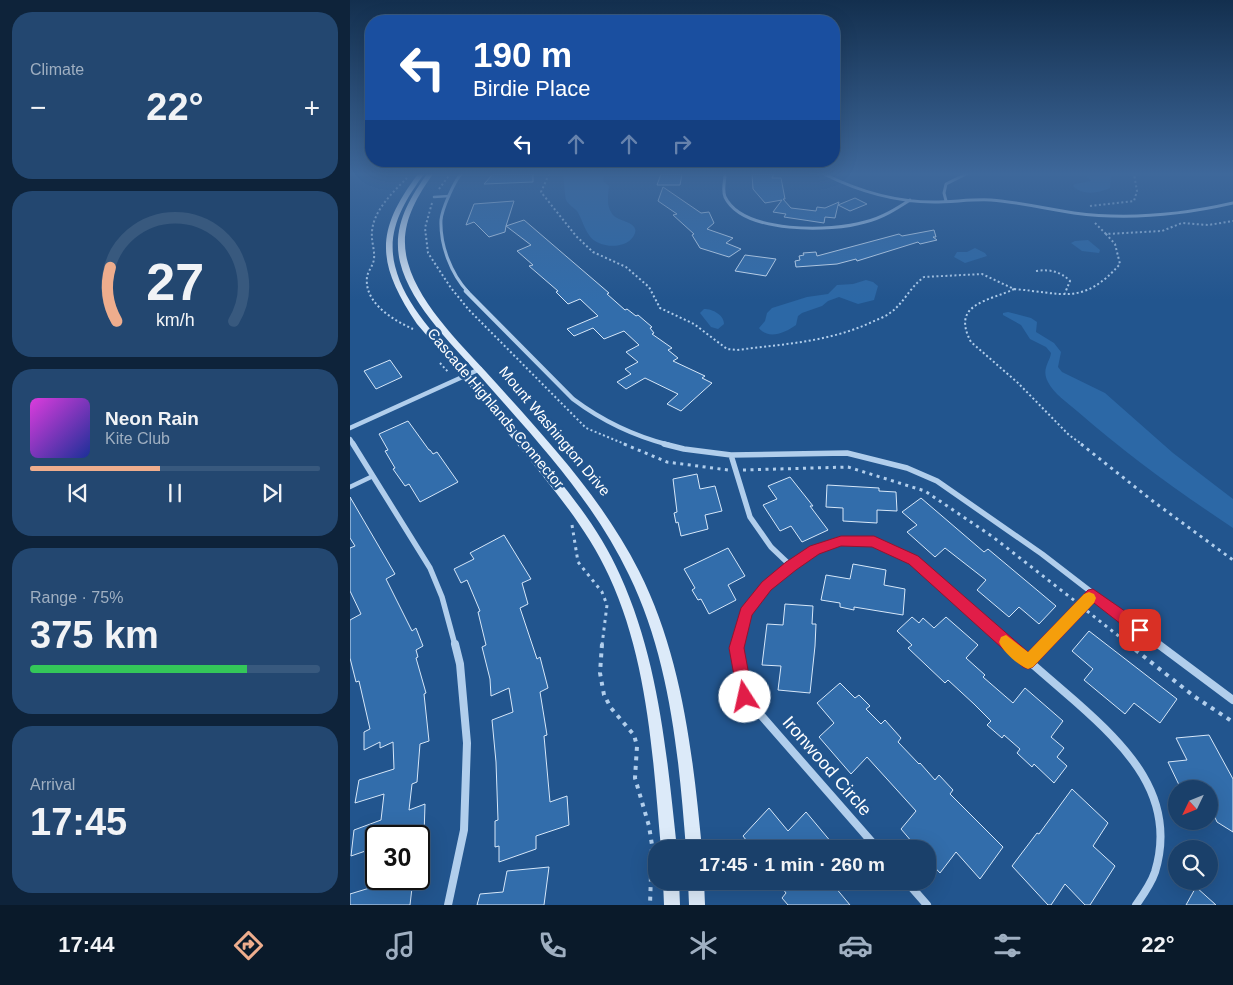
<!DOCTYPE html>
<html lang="en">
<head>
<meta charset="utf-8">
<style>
  body { margin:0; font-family:Helvetica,sans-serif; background:#234770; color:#f1f3f6; height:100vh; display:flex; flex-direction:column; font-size:19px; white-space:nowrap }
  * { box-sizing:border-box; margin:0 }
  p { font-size:16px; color:#9fafc1 }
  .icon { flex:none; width:28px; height:28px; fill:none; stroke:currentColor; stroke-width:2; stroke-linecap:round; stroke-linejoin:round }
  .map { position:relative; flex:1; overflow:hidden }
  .sheet { display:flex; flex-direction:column; gap:12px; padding:12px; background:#0e233a; width:350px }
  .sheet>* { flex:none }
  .hud { position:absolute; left:15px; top:15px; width:475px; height:152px; border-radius:20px; box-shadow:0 5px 20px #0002,0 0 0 1px #38597e; background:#1a4fa0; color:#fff; overflow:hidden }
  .needle { width:32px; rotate:227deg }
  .controls { position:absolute; left:818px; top:780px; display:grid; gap:10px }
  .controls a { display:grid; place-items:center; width:50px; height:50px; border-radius:50%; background:#1a406a; box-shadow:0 5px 20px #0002,0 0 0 1px #38597e; font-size:25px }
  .speed { position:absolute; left:15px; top:825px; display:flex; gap:10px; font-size:25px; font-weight:700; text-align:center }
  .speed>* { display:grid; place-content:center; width:65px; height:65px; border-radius:50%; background:#1a406a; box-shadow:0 5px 20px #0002,0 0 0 1px #38597e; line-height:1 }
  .speed .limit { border:2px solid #111; border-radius:8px; background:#fff; color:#111 }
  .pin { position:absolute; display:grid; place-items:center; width:42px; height:42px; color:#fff; margin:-21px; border-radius:10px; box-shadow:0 2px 8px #0006 }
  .me { position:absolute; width:55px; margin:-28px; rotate:350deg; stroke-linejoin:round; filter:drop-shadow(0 0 4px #0008) }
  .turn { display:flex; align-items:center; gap:18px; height:105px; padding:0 25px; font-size:22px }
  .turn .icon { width:65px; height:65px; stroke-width:2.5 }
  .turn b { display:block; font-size:35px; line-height:42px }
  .lanes { display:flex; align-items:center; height:48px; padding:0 25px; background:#0003; justify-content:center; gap:25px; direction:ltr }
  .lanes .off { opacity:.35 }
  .big { font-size:38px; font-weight:800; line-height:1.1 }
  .sheet .card { flex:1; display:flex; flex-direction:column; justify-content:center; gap:8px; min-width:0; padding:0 18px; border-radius:20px; background:#234770 }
  .sheet .dial { align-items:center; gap:0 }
  .dial svg { height:130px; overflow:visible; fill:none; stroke:#38597e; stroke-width:7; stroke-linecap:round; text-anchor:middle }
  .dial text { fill:#f1f3f6; stroke:none }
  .song { display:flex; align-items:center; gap:15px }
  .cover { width:60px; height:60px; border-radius:8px; background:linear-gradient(135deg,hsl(300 70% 55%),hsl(230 70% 35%)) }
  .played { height:5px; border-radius:2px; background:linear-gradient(90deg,#eead8d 45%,#38597e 45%) }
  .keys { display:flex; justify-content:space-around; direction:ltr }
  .heat { display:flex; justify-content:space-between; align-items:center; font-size:28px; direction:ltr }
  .charge { height:8px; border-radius:4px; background:linear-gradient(90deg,#34c759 75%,#38597e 0) }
  .trip { position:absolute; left:298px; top:840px; width:288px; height:50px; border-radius:20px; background:#1a406a; box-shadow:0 5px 20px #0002,0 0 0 1px #38597e; font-weight:800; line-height:50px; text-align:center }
  .dock { display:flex; height:80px; justify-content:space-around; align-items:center; background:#0a1a2a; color:#9fafc1 }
  .dock .icon { width:35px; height:35px }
  .dock .current { color:#eead8d }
  .dock b { font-size:22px; color:#f1f3f6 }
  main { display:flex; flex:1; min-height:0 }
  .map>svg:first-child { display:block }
  .green { fill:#2c68a6 }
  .building { fill:#326dab; stroke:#d6e7f9 }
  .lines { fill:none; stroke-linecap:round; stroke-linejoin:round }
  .path-far2 { stroke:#b1ceec; stroke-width:2; stroke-dasharray:2 2.5; stroke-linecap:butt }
  .path-far1 { stroke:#b1ceec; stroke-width:3; stroke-dasharray:3 4.5; stroke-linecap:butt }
  .path { stroke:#b1ceec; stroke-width:4; stroke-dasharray:4 5.5; stroke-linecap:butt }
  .lane-far1 { stroke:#b1ceec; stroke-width:2.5 }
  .lane { stroke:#b1ceec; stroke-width:4.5 }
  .street-far3 { stroke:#b1ceec; stroke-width:3 }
  .street-far2 { stroke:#b1ceec; stroke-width:4.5 }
  .street-far1 { stroke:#b1ceec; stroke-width:5.5 }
  .street { stroke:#b1ceec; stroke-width:8 }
  .secondary { fill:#dceaf9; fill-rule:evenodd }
  .route { fill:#e11d48; stroke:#92132f }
  .slow { fill:#f59e0b }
  .labels { text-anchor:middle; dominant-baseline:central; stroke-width:5; stroke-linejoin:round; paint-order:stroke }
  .street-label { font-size:15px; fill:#fff; stroke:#22558e }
  .near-street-label { font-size:18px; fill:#fff; stroke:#22558e }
</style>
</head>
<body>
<main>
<section class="sheet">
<div class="card"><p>Climate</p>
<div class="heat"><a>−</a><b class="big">22°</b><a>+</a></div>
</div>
<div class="card dial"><svg viewBox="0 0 100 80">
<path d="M14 69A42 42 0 1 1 86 69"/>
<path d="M14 69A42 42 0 0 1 10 36" stroke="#eead8d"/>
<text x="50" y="56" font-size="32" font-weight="700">27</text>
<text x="50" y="72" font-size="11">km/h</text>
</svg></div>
<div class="card">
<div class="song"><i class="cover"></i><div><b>Neon Rain</b><p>Kite Club</p></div></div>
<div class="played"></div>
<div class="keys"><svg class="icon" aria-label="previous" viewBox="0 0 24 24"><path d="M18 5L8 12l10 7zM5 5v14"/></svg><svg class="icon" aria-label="pause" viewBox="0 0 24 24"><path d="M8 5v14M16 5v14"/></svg><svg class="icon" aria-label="next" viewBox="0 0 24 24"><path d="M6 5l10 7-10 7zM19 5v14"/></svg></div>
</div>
<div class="card"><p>Range · 75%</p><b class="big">375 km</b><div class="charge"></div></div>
<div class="card"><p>Arrival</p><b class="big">17:45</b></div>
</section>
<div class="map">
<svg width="883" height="905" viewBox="0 0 883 905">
  <rect width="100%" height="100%" fill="#22558e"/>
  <path class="green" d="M214 174H254L253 181 259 186C258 197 256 206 263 215 269 222 293 222 283 237 274 250 247 248 239 235 234 228 232 219 227 211 223 207 219 205 216 200 215 197 213 177 214 174Z
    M735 174H761L760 188C750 193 732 196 723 186L725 184 741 181Z
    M738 240 750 250 749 253 732 251 721 243 725 241Z
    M625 248 635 253 637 256 615 263 604 257 607 252H617Z
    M516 280 523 282 528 286 524 300 508 304 489 297 478 301 472 306 452 313 448 316 446 325C435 333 418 340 409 328L415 321 417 313 422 308 457 297 478 294 487 285 503 284Z
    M354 309C363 309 374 315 374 324L368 329 361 327 350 313Z
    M658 312 681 318 687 322 686 332 704 343 711 352 708 367 712 372 755 393 823 453 883 499V528C829 492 776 454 727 411 718 403 703 393 698 382 691 369 700 362 701 353L696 347 680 339 671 325 653 315V313Z"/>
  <path class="building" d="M143 174H183V182L134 184Z
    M311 174H332L330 185H307Z
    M402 174H424L422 178H431L435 199H433L441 208 466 211 467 207 475 208 489 202 488 205 505 198 517 204 500 211 488 205 485 218 475 217 474 223 434 217 436 214 423 212 432 200 415 203 403 189Z
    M313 187 351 213 359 212 364 223 357 229 383 238 376 243 391 249 379 257 350 248 342 235 344 234 323 215 327 214 308 201Z
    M164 201 156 226 174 220 259 293 257 294 275 310 277 309 286 316 288 315 302 327 300 328 304 333 302 334 322 348 318 350 328 358 323 361 355 376 352 378 362 383 331 411 317 404 328 394 295 378 276 389 267 382 281 374 275 369 288 362 276 352 289 345 274 331 254 339 243 328 224 336 217 329 248 316 230 299 218 304 206 292 208 291 179 266 183 265 167 251 181 245 156 226 155 232 139 237 124 222 116 225 124 204Z
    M584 230 586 237H583L587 240 570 244 568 242 507 261 506 259 487 264 446 267 445 261 450 260 449 256 454 255 453 253 466 252 467 256 549 234 552 236Z
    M395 255 426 259 416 276 385 271Z
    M40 360 52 377 26 389 14 371Z
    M58 421 79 450H80L83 454 87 452 108 482 70 502 59 484 55 486 43 469 45 468 35 451 38 450 29 434Z
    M347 474 350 489 365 486 372 511 355 515 358 529 331 536 328 522 326 523 324 513 327 512 323 479Z
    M440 477 463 506H460L478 530 452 542 441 526 430 531 413 505 427 499 418 486Z
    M477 485 529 488V491L546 492 547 511 527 510V523L493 521V508L476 507Z
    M0 497 45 574 36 579 62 631 66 628 73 646 66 650 68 657 66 658 76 693 74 694 79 741 70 744 67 782 62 784 59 810 75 804 74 836H25L24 848 1 856 4 830 31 820 34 794 5 803 9 780 44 769 43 742 30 748V742L14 750V732L20 729 9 681 6 682 0 658V620L11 614 0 591V548L5 546 0 538Z
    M571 498 634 552 638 549 706 606 689 624 669 607 659 617 627 590 636 580 595 548 585 557 557 532 567 525 552 512Z
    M154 535 181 579 172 583 178 604 170 608 187 659 190 657 198 688 190 692 197 735 194 736 200 802 217 796 219 825 186 836V849L149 862V846L145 847V821L148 820 146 762 142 720 163 712 159 688 141 696 140 679 132 647 136 645 128 612 130 611 117 580 111 583 104 569 124 559 120 553Z
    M378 548 395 576 378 585 386 600 359 614 351 599 348 600 342 590 345 588 334 569Z
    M503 564 536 570 534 585 555 589 553 615 504 607V610L490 607V603L471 600 476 575 500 579Z
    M435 604 463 606 462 624H466L465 646 460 693 428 690 431 666 412 665 417 624 433 625Z
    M562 617 569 623 573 618 584 628 596 617 628 645 616 658 635 675 633 677 663 703 675 688 713 721 701 737 714 748 707 757 717 766 704 783 684 764 682 767 667 753 670 749 654 735 652 738 637 725 641 721 624 704 598 680 595 683 558 648 562 645 547 631Z
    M739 631 827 699 810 723 784 703 775 714 734 680 743 669 722 651Z
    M490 683 505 698 509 695 520 706 516 709 531 724 535 720 551 738 548 742 569 764 570 763 585 780 589 775 603 790 600 794 653 847 630 879 606 852 590 873 576 858V849H568L551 829 566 811 517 757 501 774 469 737 484 723 467 703Z
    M859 735 883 779V832L867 822 859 804V789H831L818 762 837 760 826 738Z
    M722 789 758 823 743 846 765 866 740 905H735L715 884 701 905H698L662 866 687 833 689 834Z
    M419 808 438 831 456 812 487 849H403L393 836Z
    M199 867 194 905H127L130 894 153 892 157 871Z
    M49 879H63L60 905H0V894Z
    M427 881H480L500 905H438L432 898 436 893Z
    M846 887 866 905H836Z"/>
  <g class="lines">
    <path class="path-far2" d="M199 174 191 192 226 236 243 252 276 267 299 287 310 308 344 324 377 349 387 350C434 344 479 342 522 322 528 319 535 317 540 313 554 303 560 287 574 277L632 274 664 289C640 301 600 303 621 342L668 383 719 435 733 445
      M57 178C43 192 23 211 22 232 21 241 25 250 24 259 23 266 18 271 17 277 14 303 43 320 63 329
      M89 189 100 174
      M82 203 75 228 78 253 101 288 119 310 236 428 277 445
      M740 206 784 201 787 191 784 174
      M745 223 756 234 812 231 832 223 858 225 883 221
      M686 271C699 269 710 271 720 281L715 293
      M664 289C713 293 733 306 770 264L765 244 756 234
      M90 363 99 373"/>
    <path class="path-far1" d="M274 444 317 462 378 470
      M731 444 804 502 883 560
      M393 470 498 467 575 491 643 537 725 601
      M222 525 228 562 252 592 257 605 252 645
      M737 611 780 645"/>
    <path class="path" d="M252 644 250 673 254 695 261 708 284 735 287 746 285 778 299 826 302 845 300 905
      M778 644 845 697 883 722"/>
    <path class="lane-far1" d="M84 197 99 196"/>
    <path class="lane" d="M0 487 23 476"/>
    <path class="street-far3" d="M111 174C104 182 92 209 91 220 90 245 101 274 118 292
      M375 174C375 181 372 190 375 197 393 234 482 232 515 222 532 218 546 209 560 200
      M474 174C508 191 545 202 584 202 603 202 622 199 641 200 669 202 696 209 724 213 777 220 831 215 883 203
      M596 201 594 193 596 184 616 174"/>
    <path class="street-far2" d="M116 291 223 399C251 420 284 436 319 445
      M0 428 130 369
      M0 439 4 445"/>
    <path class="street-far1" d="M3 444 80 568 92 597 105 645
      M314 444 334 449 381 455 497 453 557 468 587 481 692 554 810 645
      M381 455 400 517 421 547 441 566
      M388 645 396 612 417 586 465 550 491 541H524L563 560 660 645
      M695 645 743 595"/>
    <path class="street" d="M388 644 387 648 395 697 528 849
      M659 644C681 663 703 682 725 701 776 746 828 797 805 872 801 884 793 895 786 905
      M808 644 883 700
      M678 662 696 644
      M556 881 577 905
      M98 905 114 830 117 743 110 664 105 644"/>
    <path class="secondary" d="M68 174H74C54 202 36 230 45 266 55 307 89 338 116 370 136 393 155 417 175 440 211 482 248 525 270 575 309 661 317 756 327 849H311C303 758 298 660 259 576 236 526 200 485 166 443 133 403 101 363 67 324 27 264 24 232 68 174Z
      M77 174H83C64 201 48 229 58 263 70 307 117 350 147 384 200 443 253 500 289 571 332 656 343 755 352 849H336C329 757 320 659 279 575 244 502 190 444 137 384 107 349 61 307 50 262 42 228 58 200 77 174Z
      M313 881H329L330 905H314Z
      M338 881H354L355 905H339Z"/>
  </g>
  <linearGradient id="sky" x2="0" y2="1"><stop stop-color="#132f4e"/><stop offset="0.58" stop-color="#3e689b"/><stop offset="1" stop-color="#3e689b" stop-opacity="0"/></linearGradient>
  <rect width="883" height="300" fill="url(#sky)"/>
  <path class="route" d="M491 536H524L568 556 678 652 738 590 743 589 795 625 797 630 795 635 790 637 785 635 744 603 683 667 678 669 673 667 559 564 522 547 491 546 469 554 446 570 421 590 402 615 394 648 403 697 400 703 395 705 389 703 379 648 391 608 412 582 436 562 460 546Z"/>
  <path class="slow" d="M739 592 744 594 746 598 744 603 683 667 678 669C668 665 653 652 649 642L651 637 656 635 678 652 734 594Z"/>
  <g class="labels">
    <g class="street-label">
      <text transform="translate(146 408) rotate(50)">Cascade Highlands Connector</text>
      <text transform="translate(205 431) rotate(50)">Mount Washington Drive</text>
    </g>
    <g class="near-street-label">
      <text transform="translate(477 766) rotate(49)">Ironwood Circle</text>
    </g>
  </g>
</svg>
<div class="controls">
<a><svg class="needle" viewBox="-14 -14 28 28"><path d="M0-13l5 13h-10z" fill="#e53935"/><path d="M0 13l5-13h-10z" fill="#9fafc1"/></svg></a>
<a><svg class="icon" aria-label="search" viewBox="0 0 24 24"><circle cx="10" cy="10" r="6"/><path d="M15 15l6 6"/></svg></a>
</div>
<div class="speed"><div class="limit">30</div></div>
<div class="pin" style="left:790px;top:630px;background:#d93025"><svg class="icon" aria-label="arrive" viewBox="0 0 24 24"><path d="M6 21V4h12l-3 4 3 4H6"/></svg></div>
<svg class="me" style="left:395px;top:697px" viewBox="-20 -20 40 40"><circle r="19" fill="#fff"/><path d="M0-13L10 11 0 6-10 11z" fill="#e11d48"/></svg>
<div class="trip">17:45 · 1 min · 260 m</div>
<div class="hud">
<div class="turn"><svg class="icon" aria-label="left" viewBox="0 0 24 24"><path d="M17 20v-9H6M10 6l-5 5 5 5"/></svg><div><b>190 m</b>Birdie Place</div></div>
<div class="lanes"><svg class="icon" aria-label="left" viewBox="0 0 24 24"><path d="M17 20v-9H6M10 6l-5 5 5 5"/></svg><svg class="icon off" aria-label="ahead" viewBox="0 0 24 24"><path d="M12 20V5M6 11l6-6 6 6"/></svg><svg class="icon off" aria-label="ahead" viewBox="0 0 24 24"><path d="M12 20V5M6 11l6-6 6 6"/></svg><svg class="icon off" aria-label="right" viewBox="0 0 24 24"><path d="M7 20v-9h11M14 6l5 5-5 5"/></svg></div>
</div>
</div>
</main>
<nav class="dock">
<b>17:44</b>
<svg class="icon current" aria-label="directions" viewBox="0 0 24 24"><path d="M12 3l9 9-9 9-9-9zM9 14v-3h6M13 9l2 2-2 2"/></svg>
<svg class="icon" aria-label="music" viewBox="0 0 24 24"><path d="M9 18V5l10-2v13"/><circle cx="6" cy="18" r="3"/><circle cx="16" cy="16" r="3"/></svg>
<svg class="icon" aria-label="phone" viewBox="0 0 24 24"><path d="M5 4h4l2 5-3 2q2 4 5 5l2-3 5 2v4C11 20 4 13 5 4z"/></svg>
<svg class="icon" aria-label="climate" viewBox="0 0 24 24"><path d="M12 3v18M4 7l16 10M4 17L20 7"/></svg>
<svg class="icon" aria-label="car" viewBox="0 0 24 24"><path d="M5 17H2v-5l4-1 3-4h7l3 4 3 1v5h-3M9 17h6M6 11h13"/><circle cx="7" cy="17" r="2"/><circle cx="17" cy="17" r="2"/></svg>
<svg class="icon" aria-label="filters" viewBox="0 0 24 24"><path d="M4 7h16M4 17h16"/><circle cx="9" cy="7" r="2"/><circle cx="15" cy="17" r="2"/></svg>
<b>22°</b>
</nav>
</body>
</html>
